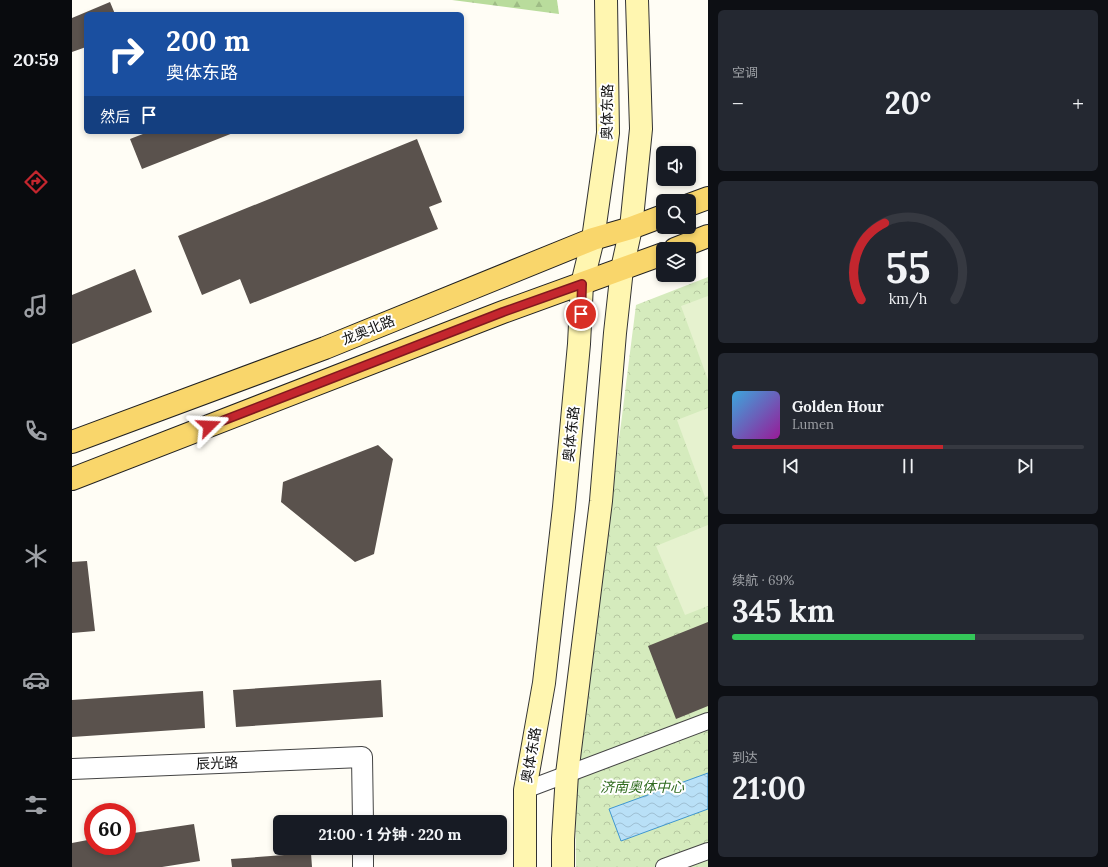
<!DOCTYPE html>
<html lang="zh">
<head>
<meta charset="utf-8">
<style>
  body { margin:0; font-family:Lora,"Noto Sans SC",serif; background:#242831; color:#f1f3f6; height:100vh; display:flex; flex-direction:column; font-size:15px; white-space:nowrap }
  * { box-sizing:border-box; margin:0 }
  p { font-size:13px; color:#9ea1a6 }
  .icon { flex:none; width:22px; height:22px; fill:none; stroke:currentColor; stroke-width:2; stroke-linecap:round; stroke-linejoin:round }
  .map { position:relative; flex:1; overflow:hidden }
  .panel { display:flex; flex-direction:column; gap:10px; padding:10px; background:#0d0f14; width:400px }
  .panel>* { flex:none }
  .top-card { position:absolute; left:12px; top:12px; width:380px; height:122px; border-radius:6px; box-shadow:0 2px 6px #0003; background:#1a4fa0; color:#fff; overflow:hidden }
  .buttons { position:absolute; left:584px; top:146px; display:grid; gap:8px }
  .buttons a { display:grid; place-items:center; width:40px; height:40px; border-radius:6px; background:#171b24; box-shadow:0 2px 6px #0003; font-size:20px }
  .speed { position:absolute; left:12px; top:803px; display:flex; gap:8px; font-size:20px; font-weight:700; text-align:center }
  .speed>* { display:grid; place-content:center; width:52px; height:52px; border-radius:50%; background:#171b24; box-shadow:0 2px 6px #0003; line-height:1 }
  .speed .limit { border:6px solid #d22; background:#fff; color:#111 }
  .pin { position:absolute; display:grid; place-items:center; width:34px; height:34px; color:#fff; margin:-17px; border:2px solid #fff; border-radius:50%; box-shadow:0 1px 4px #0007 }
  .me { position:absolute; width:44px; margin:-22px; rotate:69deg; stroke-linejoin:round; filter:drop-shadow(0 0 3px #0008) }
  .turn { display:flex; align-items:center; gap:14px; height:84px; padding:0 16px; font-size:18px }
  .turn .icon { width:52px; height:52px; stroke-width:2.5 }
  .turn b { display:block; font-size:28px; line-height:34px }
  .then { display:flex; align-items:center; height:38px; padding:0 16px; background:#0003; gap:8px; font-size:15px }
  .big { font-size:30px; font-weight:700; line-height:1.1 }
  .panel .card { flex:1; display:flex; flex-direction:column; justify-content:center; gap:6px; min-width:0; padding:0 14px; border-radius:6px; background:#242831 }
  .panel .dial { align-items:center; gap:0 }
  .dial svg { height:104px; overflow:visible; fill:none; stroke:#363941; stroke-width:7; stroke-linecap:round; text-anchor:middle }
  .dial text { fill:#f1f3f6; stroke:none }
  .song { display:flex; align-items:center; gap:12px }
  .cover { width:48px; height:48px; border-radius:6px; background:linear-gradient(135deg,hsl(200 70% 55%),hsl(300 70% 35%)) }
  .played { height:4px; border-radius:2px; background:linear-gradient(90deg,#c4262e 60%,#363941 60%) }
  .keys { display:flex; justify-content:space-around; direction:ltr }
  .heat { display:flex; justify-content:space-between; align-items:center; font-size:22px; direction:ltr }
  .charge { height:6px; border-radius:3px; background:linear-gradient(90deg,#34c759 69%,#363941 0) }
  .trip { position:absolute; left:201px; top:815px; width:234px; height:40px; border-radius:6px; background:#171b24; box-shadow:0 2px 6px #0003; font-weight:700; line-height:40px; text-align:center }
  main { display:flex; flex:1; min-height:0 }
  .tab-bar { display:flex; flex-direction:column; width:72px; justify-content:space-around; align-items:center; background:#090b0e; color:#9ea1a6 }
  .tab-bar .icon { width:28px; height:28px }
  .tab-bar .on { color:#c4262e }
  .tab-bar b { font-size:18px; color:#f1f3f6 }
  .map>svg:first-child { display:block }
  .forest { fill:url(#forest-firs) }
  .park { fill:url(#park-crowns) }
  .pitch { fill:#e6f2cf }
  .water { fill:url(#water-waves); stroke:#3f96cf }
  .building { fill:#5a524d }
  .lines { fill:none; stroke-linecap:round; stroke-linejoin:round }
  .minor-casing { stroke:#444; stroke-width:18 }
  .tertiary-casing { stroke:#444; stroke-width:22 }
  .secondary-casing { stroke:#333; stroke-width:24 }
  .primary-casing { stroke:#222; stroke-width:24 }
  .minor { stroke:#fff; stroke-width:16 }
  .tertiary { stroke:#fff; stroke-width:20 }
  .secondary { stroke:#fff6b0; stroke-width:22 }
  .primary { stroke:#f9d66b; stroke-width:22 }
  .route-casing { stroke:#7f191e; stroke-width:10 }
  .route { stroke:#c4262e; stroke-width:7 }
  .labels { text-anchor:middle; dominant-baseline:central; stroke-width:4; stroke-linejoin:round; paint-order:stroke }
  .street-label { font-size:14px; fill:#111; stroke:#fff }
  .park-label { font-size:14px; font-style:italic; fill:#2f6b1f; stroke:#fff }
</style>
</head>
<body>
<main>
<nav class="tab-bar">
<b>20:59</b>
<svg class="icon on" aria-label="directions" viewBox="0 0 24 24"><path d="M12 3l9 9-9 9-9-9zM9 14v-3h6M13 9l2 2-2 2"/></svg>
<svg class="icon" aria-label="music" viewBox="0 0 24 24"><path d="M9 18V5l10-2v13"/><circle cx="6" cy="18" r="3"/><circle cx="16" cy="16" r="3"/></svg>
<svg class="icon" aria-label="phone" viewBox="0 0 24 24"><path d="M5 4h4l2 5-3 2q2 4 5 5l2-3 5 2v4C11 20 4 13 5 4z"/></svg>
<svg class="icon" aria-label="climate" viewBox="0 0 24 24"><path d="M12 3v18M4 7l16 10M4 17L20 7"/></svg>
<svg class="icon" aria-label="car" viewBox="0 0 24 24"><path d="M5 17H2v-5l4-1 3-4h7l3 4 3 1v5h-3M9 17h6M6 11h13"/><circle cx="7" cy="17" r="2"/><circle cx="17" cy="17" r="2"/></svg>
<svg class="icon" aria-label="filters" viewBox="0 0 24 24"><path d="M4 7h16M4 17h16"/><circle cx="9" cy="7" r="2"/><circle cx="15" cy="17" r="2"/></svg>
</nav>
<div class="map">
<svg width="636" height="867" viewBox="0 0 636 867">
  <defs>
    <pattern id="forest-firs" width="22" height="20" patternUnits="userSpaceOnUse"><rect width="22" height="20" fill="#b9dc9c"/><path d="M5 1l3.5 6h-7zM16 11l3.5 6h-7z" fill="#9ebc85"/></pattern>
    <pattern id="park-crowns" width="20" height="18" patternUnits="userSpaceOnUse"><rect width="20" height="18" fill="#d5ebbd"/><path d="M2 6a3 3 0 1 1 6 0M12 15a3 3 0 1 1 6 0" fill="none" stroke="#b6c8a1"/></pattern>
    <pattern id="water-waves" width="16" height="10" patternUnits="userSpaceOnUse"><rect width="16" height="10" fill="#b9e0f7"/><path d="M0 5q4-4 8 0t8 0" fill="none" stroke="#9ebfd3"/></pattern>
  </defs>
  <rect width="100%" height="100%" fill="#fffdf5"/>
  <path class="forest" d="M380 0H485L487 14Z"/>
  <path class="park" d="M636 277V867H504L503 788 564 305Z"/>
  <path class="pitch" d="M636 296V380L609 306Z
    M636 408V496L633 497 605 420Z
    M636 525V606L613 615 584 546Z"/>
  <path class="water" d="M636 773V809L549 841 537 809Z"/>
  <path class="building" d="M38 2 43 14H14V47L0 52V18Z
    M76 132H161V133L70 169 58 139Z
    M345 139 370 202 357 207 366 229 178 304 168 279 130 295 106 236Z
    M63 269 80 312 0 344V295Z
    M306 445 321 459 302 554 283 562 209 502 211 482Z
    M15 561 23 631 0 633V562Z
    M636 622V706L604 719 576 646Z
    M309 680 311 717 164 727 161 690Z
    M131 691 133 728 0 737V700Z
    M122 824 128 861 90 867H0V843L21 839V846H55V834Z
    M239 853 240 867H160L159 859Z"/>
  <g class="lines">
    <g class="minor-casing">
      <path id="minor" d="M453 790 636 721
        M592 867 636 851"/>
    </g>
    <g class="tertiary-casing">
      <path id="tertiary" d="M0 769 290 757 291 822
        M291 848V867"/>
    </g>
    <g class="secondary-casing">
      <path id="secondary" d="M453 867V790L472 683 492 507 507 344 510 284 521 239 536 133 534 0
        M491 867V839L495 774 529 501 543 333 550 269 559 228 569 129 565 0"/>
    </g>
    <g class="primary-casing">
      <path id="primary" d="M617 205 636 198
        M603 249 636 236
        M0 442 253 348 521 239 559 228 591 216
        M0 479 431 312 591 254"/>
    </g>
    <use href="#minor" class="minor"/>
    <use href="#tertiary" class="tertiary"/>
    <use href="#secondary" class="secondary"/>
    <use href="#primary" class="primary"/>
  </g>
  <g class="lines">
    <g class="route-casing">
      <path id="route" d="M137 426 431 312 510 284 509 314"/>
    </g>
    <use href="#route" class="route"/>
  </g>
  <g class="labels">
    <g class="street-label">
      <text transform="translate(535 112) rotate(-89)">奥体东路</text>
      <text transform="translate(296 330) rotate(-22)">龙奥北路</text>
      <text transform="translate(499 434) rotate(-84)">奥体东路</text>
      <text transform="translate(459 755) rotate(-80)">奥体东路</text>
      <text transform="translate(145 763) rotate(-2)">辰光路</text>
    </g>
    <g class="park-label">
      <text x="570" y="787">济南奥体中心</text>
    </g>
  </g>
</svg>
<div class="buttons">
<a><svg class="icon" aria-label="sound" viewBox="0 0 24 24"><path d="M4 9h4l5-4v14l-5-4H4zM17 9q2 3 0 6"/></svg></a>
<a><svg class="icon" aria-label="search" viewBox="0 0 24 24"><circle cx="10" cy="10" r="6"/><path d="M15 15l6 6"/></svg></a>
<a><svg class="icon" aria-label="layers" viewBox="0 0 24 24"><path d="M12 4l9 5-9 5-9-5zM3 14l9 5 9-5"/></svg></a>
</div>
<div class="speed"><div class="limit">60</div></div>
<div class="pin" style="left:509px;top:314px;background:#d93025"><svg class="icon" aria-label="arrive" viewBox="0 0 24 24"><path d="M6 21V4h12l-3 4 3 4H6"/></svg></div>
<svg class="me" style="left:137px;top:426px" viewBox="-20 -20 40 40"><path d="M0-17L14 15 0 8-14 15z" fill="#c4262e" stroke="#fff" stroke-width="4"/></svg>
<div class="trip">21:00 · 1 分钟 · 220 m</div>
<div class="top-card">
<div class="turn"><svg class="icon" aria-label="right" viewBox="0 0 24 24"><path d="M7 20v-9h11M14 6l5 5-5 5"/></svg><div><b>200 m</b>奥体东路</div></div>
<div class="then">然后<svg class="icon" aria-label="arrive" viewBox="0 0 24 24"><path d="M6 21V4h12l-3 4 3 4H6"/></svg></div>
</div>
</div>
<section class="panel">
<div class="card"><p>空调</p>
<div class="heat"><a>−</a><b class="big">20°</b><a>+</a></div>
</div>
<div class="card dial"><svg viewBox="0 0 100 80">
<path d="M14 69A42 42 0 1 1 86 69"/>
<path d="M14 69A42 42 0 0 1 32 10" stroke="#c4262e"/>
<text x="50" y="56" font-size="32" font-weight="700">55</text>
<text x="50" y="72" font-size="11">km/h</text>
</svg></div>
<div class="card">
<div class="song"><i class="cover"></i><div><b>Golden Hour</b><p>Lumen</p></div></div>
<div class="played"></div>
<div class="keys"><svg class="icon" aria-label="previous" viewBox="0 0 24 24"><path d="M18 5L8 12l10 7zM5 5v14"/></svg><svg class="icon" aria-label="pause" viewBox="0 0 24 24"><path d="M8 5v14M16 5v14"/></svg><svg class="icon" aria-label="next" viewBox="0 0 24 24"><path d="M6 5l10 7-10 7zM19 5v14"/></svg></div>
</div>
<div class="card"><p>续航 · 69%</p><b class="big">345 km</b><div class="charge"></div></div>
<div class="card"><p>到达</p><b class="big">21:00</b></div>
</section>
</main>
</body>
</html>
